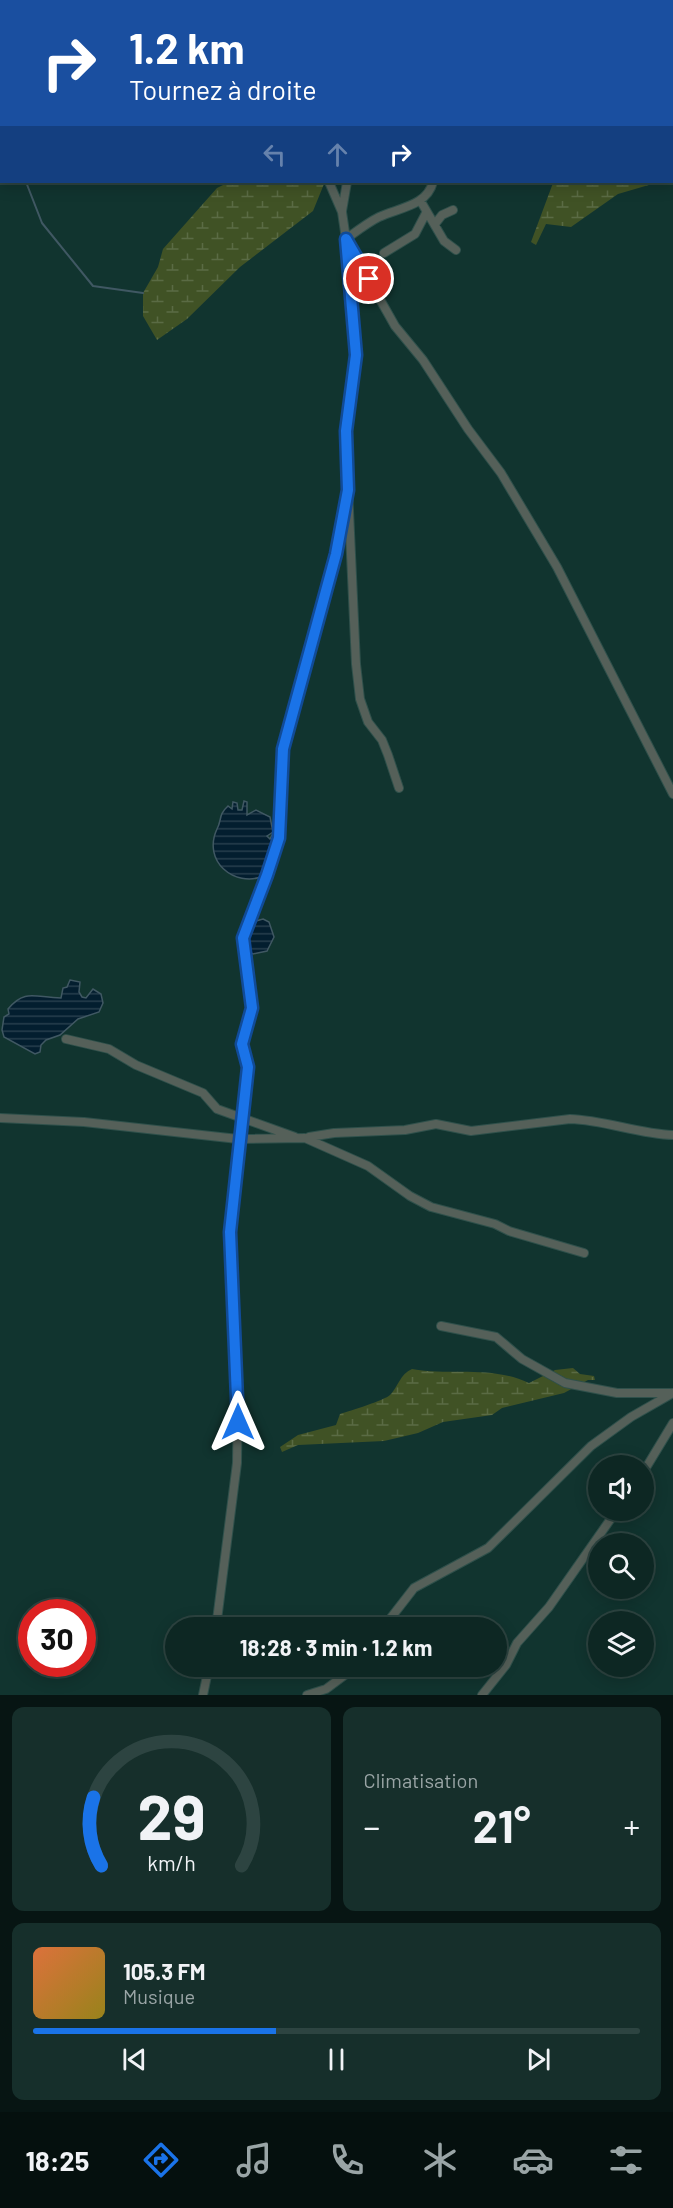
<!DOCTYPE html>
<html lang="fr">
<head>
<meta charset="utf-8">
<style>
  body { margin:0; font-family:Barlow,sans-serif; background:#162f2b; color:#f1f3f6; height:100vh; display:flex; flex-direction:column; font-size:22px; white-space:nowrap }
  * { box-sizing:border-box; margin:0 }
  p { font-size:20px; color:#9aa5a6 }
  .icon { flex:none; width:33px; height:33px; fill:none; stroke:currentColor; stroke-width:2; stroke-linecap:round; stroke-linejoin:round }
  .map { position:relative; height:1695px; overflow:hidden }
  .side { display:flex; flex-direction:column; gap:12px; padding:12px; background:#071513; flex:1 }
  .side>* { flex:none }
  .hud { position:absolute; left:0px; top:0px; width:674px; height:183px; box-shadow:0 3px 15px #0003,0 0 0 2px #2d4441; background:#1a4fa0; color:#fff; overflow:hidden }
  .buttons { position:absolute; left:588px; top:1455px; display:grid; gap:12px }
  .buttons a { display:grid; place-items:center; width:66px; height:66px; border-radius:50%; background:#0d2723; box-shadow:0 3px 15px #0003,0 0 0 2px #2d4441; font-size:30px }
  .speed { position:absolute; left:18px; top:1599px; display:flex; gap:12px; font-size:30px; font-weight:700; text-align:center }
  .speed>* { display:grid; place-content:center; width:78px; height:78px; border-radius:50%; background:#0d2723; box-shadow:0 3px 15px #0003,0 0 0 2px #2d4441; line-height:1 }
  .speed .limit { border:9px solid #d22; background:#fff; color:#111 }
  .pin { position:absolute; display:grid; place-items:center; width:51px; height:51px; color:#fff; margin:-26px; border:3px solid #fff; border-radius:50%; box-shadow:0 2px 6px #0007 }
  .me { position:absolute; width:66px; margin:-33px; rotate:0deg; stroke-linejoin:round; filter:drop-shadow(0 0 4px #0008) }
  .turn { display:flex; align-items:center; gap:21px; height:126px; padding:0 30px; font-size:27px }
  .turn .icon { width:78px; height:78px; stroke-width:2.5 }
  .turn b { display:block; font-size:42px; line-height:51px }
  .lanes { display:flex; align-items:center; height:57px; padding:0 30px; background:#0003; justify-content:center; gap:30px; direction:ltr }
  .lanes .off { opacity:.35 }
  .big { font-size:45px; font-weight:700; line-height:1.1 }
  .side .card { flex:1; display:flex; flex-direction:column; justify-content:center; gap:9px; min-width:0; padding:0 21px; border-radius:12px; background:#162f2b }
  .side .dial { align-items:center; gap:0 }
  .dial svg { height:156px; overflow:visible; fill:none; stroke:#2d4441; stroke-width:7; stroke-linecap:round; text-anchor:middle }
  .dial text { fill:#f1f3f6; stroke:none }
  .song { display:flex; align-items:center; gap:18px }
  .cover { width:72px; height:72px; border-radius:9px; background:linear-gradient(135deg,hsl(20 70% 55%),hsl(50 70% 35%)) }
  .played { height:6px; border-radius:3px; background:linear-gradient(90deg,#1a73e8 40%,#2d4441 40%) }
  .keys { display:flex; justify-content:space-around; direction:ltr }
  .heat { display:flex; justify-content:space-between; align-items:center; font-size:33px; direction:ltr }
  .side .tiles { flex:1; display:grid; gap:12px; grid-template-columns:1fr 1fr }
  .card:last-child { grid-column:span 2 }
  .trip { position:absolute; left:165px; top:1617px; width:342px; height:60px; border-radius:30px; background:#0d2723; box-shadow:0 3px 15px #0003,0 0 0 2px #2d4441; font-weight:700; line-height:60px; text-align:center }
  .tabs { display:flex; height:96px; justify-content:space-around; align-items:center; background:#05100e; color:#9aa5a6 }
  .tabs .icon { width:42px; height:42px }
  .tabs .active { color:#1a73e8 }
  .tabs b { font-size:27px; color:#f1f3f6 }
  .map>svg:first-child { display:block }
  .wetland { fill:url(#wetland-marsh) }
  .water { fill:url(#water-rules); stroke:#405863; stroke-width:1.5 }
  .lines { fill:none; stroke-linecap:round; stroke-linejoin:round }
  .stream { stroke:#405863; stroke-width:2 }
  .minor-casing { stroke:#2f504b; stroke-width:10 }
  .minor { stroke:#556059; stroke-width:8 }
  .route-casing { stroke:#114b97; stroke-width:15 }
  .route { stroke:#1a73e8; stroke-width:10 }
</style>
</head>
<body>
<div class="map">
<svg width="673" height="1695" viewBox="0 0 673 1695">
  <defs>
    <pattern id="wetland-marsh" width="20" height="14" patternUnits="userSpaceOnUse" patternTransform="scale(1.5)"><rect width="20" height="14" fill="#405225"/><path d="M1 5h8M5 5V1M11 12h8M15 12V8" fill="none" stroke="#5a6b44"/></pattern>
    <pattern id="water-rules" width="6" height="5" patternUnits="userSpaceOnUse" patternTransform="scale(1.5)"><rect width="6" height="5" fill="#031e2f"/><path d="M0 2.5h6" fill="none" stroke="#273e4d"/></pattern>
  </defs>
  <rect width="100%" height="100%" fill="#11342f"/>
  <path class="wetland" d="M229 182 324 184 313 211 240 267 187 319 157 340 143 316V293L158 267 163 249 217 188Z
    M559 182H659L618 194 571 227 546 224 536 245 531 242 553 183Z
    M573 1368 580 1374 594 1376 595 1380H588L564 1393 502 1408 492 1415 443 1422 418 1433 384 1441 298 1445 282 1452 280 1447 298 1435 336 1425 340 1414C350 1411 385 1400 390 1395 398 1387 400 1374 412 1369 452 1376 490 1365 529 1383L555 1370Z"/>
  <path class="water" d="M244 801 247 802V815L256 810 270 817 273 832 267 836 270 839 272 835H276V840L269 847 264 876C234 888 202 861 217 829 222 820 218 815 228 806L232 809 233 802 237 803 238 810H242Z
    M263 919 269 922 274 937 267 951 253 954 249 951 246 939 256 921Z
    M70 980 80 982 79 992 82 997 86 998 93 989 101 994 103 1003 99 1012 78 1019 60 1035 46 1040 41 1045 40 1052 35 1054 4 1037 2 1030 4 1017 9 1014 8 1009C25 988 36 998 61 998L63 988 67 987Z"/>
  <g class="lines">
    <path class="stream" d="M0 141H2
      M26 182 42 223 93 286 143 293"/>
    <g class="minor-casing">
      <path id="minor" d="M63 0 64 2
        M329 182 342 212 346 239 395 326 423 360 468 429 501 473 557 567 673 794
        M420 200 444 241 456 250
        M342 211 347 182
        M435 224 442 215 453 210
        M384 253 415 234 426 213
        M399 788 388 755 382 740 368 722 360 699 356 664 346 445 356 355 346 239C357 231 367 223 379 217 398 208 427 206 433 182
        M66 1039 109 1049 136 1065 203 1093 217 1109 295 1137
        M0 1118 84 1122 238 1139 305 1138 368 1166 410 1196 431 1207 495 1224 509 1231 584 1253
        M309 1137 334 1133 405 1130 436 1124 471 1131 570 1119C605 1120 638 1134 673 1135
        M441 1326 496 1337 522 1359 565 1383 617 1393H670
        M644 1471 673 1423
        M216 1628 237 1463 238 1382 229 1232 248 1067 242 1044 252 1008 243 938 279 838 283 749 336 554 348 491
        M383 1628 414 1588 488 1548 591 1446 631 1417 673 1393
        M203 1695 209 1666
        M307 1695 326 1689 357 1666
        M482 1695 506 1665 517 1643 549 1607 617 1510"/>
    </g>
    <use href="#minor" class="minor"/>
  </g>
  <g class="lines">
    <g class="route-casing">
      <path id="route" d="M238 1422 230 1232 248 1067 242 1044 252 1008 243 938 267 875 279 838 283 749 336 554 348 490 346 431 356 355 346 239 369 279"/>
    </g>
    <use href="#route" class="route"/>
  </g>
</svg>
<div class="buttons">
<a><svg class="icon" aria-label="sound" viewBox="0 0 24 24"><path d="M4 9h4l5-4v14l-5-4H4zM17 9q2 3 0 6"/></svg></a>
<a><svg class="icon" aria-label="search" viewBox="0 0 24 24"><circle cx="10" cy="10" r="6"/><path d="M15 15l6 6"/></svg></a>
<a><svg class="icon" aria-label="layers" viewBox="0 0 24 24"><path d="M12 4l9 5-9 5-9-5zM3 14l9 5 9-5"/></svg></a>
</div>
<div class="speed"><div class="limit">30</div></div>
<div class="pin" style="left:369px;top:279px;background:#d93025"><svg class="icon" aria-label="arrive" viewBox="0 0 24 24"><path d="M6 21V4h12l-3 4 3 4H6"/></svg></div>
<svg class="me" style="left:238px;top:1422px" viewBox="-20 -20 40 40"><path d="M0-17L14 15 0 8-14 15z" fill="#1a73e8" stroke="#fff" stroke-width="4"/></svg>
<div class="trip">18:28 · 3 min · 1.2 km</div>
<div class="hud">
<div class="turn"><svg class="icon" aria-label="right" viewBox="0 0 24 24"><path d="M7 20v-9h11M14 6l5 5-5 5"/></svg><div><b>1.2 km</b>Tournez à droite</div></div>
<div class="lanes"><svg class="icon off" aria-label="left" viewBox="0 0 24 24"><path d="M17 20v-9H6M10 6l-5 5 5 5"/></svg><svg class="icon off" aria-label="ahead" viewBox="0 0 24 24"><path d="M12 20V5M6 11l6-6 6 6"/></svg><svg class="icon" aria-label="right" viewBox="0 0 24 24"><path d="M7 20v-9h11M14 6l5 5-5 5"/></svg></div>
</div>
</div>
<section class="side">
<div class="tiles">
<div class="card dial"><svg viewBox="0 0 100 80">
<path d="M14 69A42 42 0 1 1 86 69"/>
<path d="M14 69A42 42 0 0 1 10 34" stroke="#1a73e8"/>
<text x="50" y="56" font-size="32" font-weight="700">29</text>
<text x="50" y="72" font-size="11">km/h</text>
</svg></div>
<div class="card"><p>Climatisation</p>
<div class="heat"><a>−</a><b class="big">21°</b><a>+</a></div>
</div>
<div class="card">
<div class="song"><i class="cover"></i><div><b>105.3 FM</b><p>Musique</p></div></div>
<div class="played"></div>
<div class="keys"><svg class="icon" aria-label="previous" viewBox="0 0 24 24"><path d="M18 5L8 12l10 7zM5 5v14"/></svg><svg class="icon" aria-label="pause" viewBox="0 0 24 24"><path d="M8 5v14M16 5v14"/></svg><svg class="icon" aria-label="next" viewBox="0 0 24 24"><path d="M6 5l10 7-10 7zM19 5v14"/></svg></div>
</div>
</div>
</section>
<nav class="tabs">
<b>18:25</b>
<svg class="icon active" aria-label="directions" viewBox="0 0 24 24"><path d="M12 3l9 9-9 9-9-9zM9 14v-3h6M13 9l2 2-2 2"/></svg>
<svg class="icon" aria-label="music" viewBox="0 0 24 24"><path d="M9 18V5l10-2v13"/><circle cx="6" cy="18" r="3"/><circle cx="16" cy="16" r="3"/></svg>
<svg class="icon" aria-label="phone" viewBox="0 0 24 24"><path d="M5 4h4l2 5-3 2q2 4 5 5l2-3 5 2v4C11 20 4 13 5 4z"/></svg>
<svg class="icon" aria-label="climate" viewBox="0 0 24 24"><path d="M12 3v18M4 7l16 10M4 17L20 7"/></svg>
<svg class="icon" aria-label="car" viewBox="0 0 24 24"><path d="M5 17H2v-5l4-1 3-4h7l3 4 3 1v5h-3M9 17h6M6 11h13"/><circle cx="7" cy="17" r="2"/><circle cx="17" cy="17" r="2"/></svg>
<svg class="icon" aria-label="filters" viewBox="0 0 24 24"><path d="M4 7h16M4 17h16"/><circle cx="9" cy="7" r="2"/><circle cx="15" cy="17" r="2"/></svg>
</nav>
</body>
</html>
